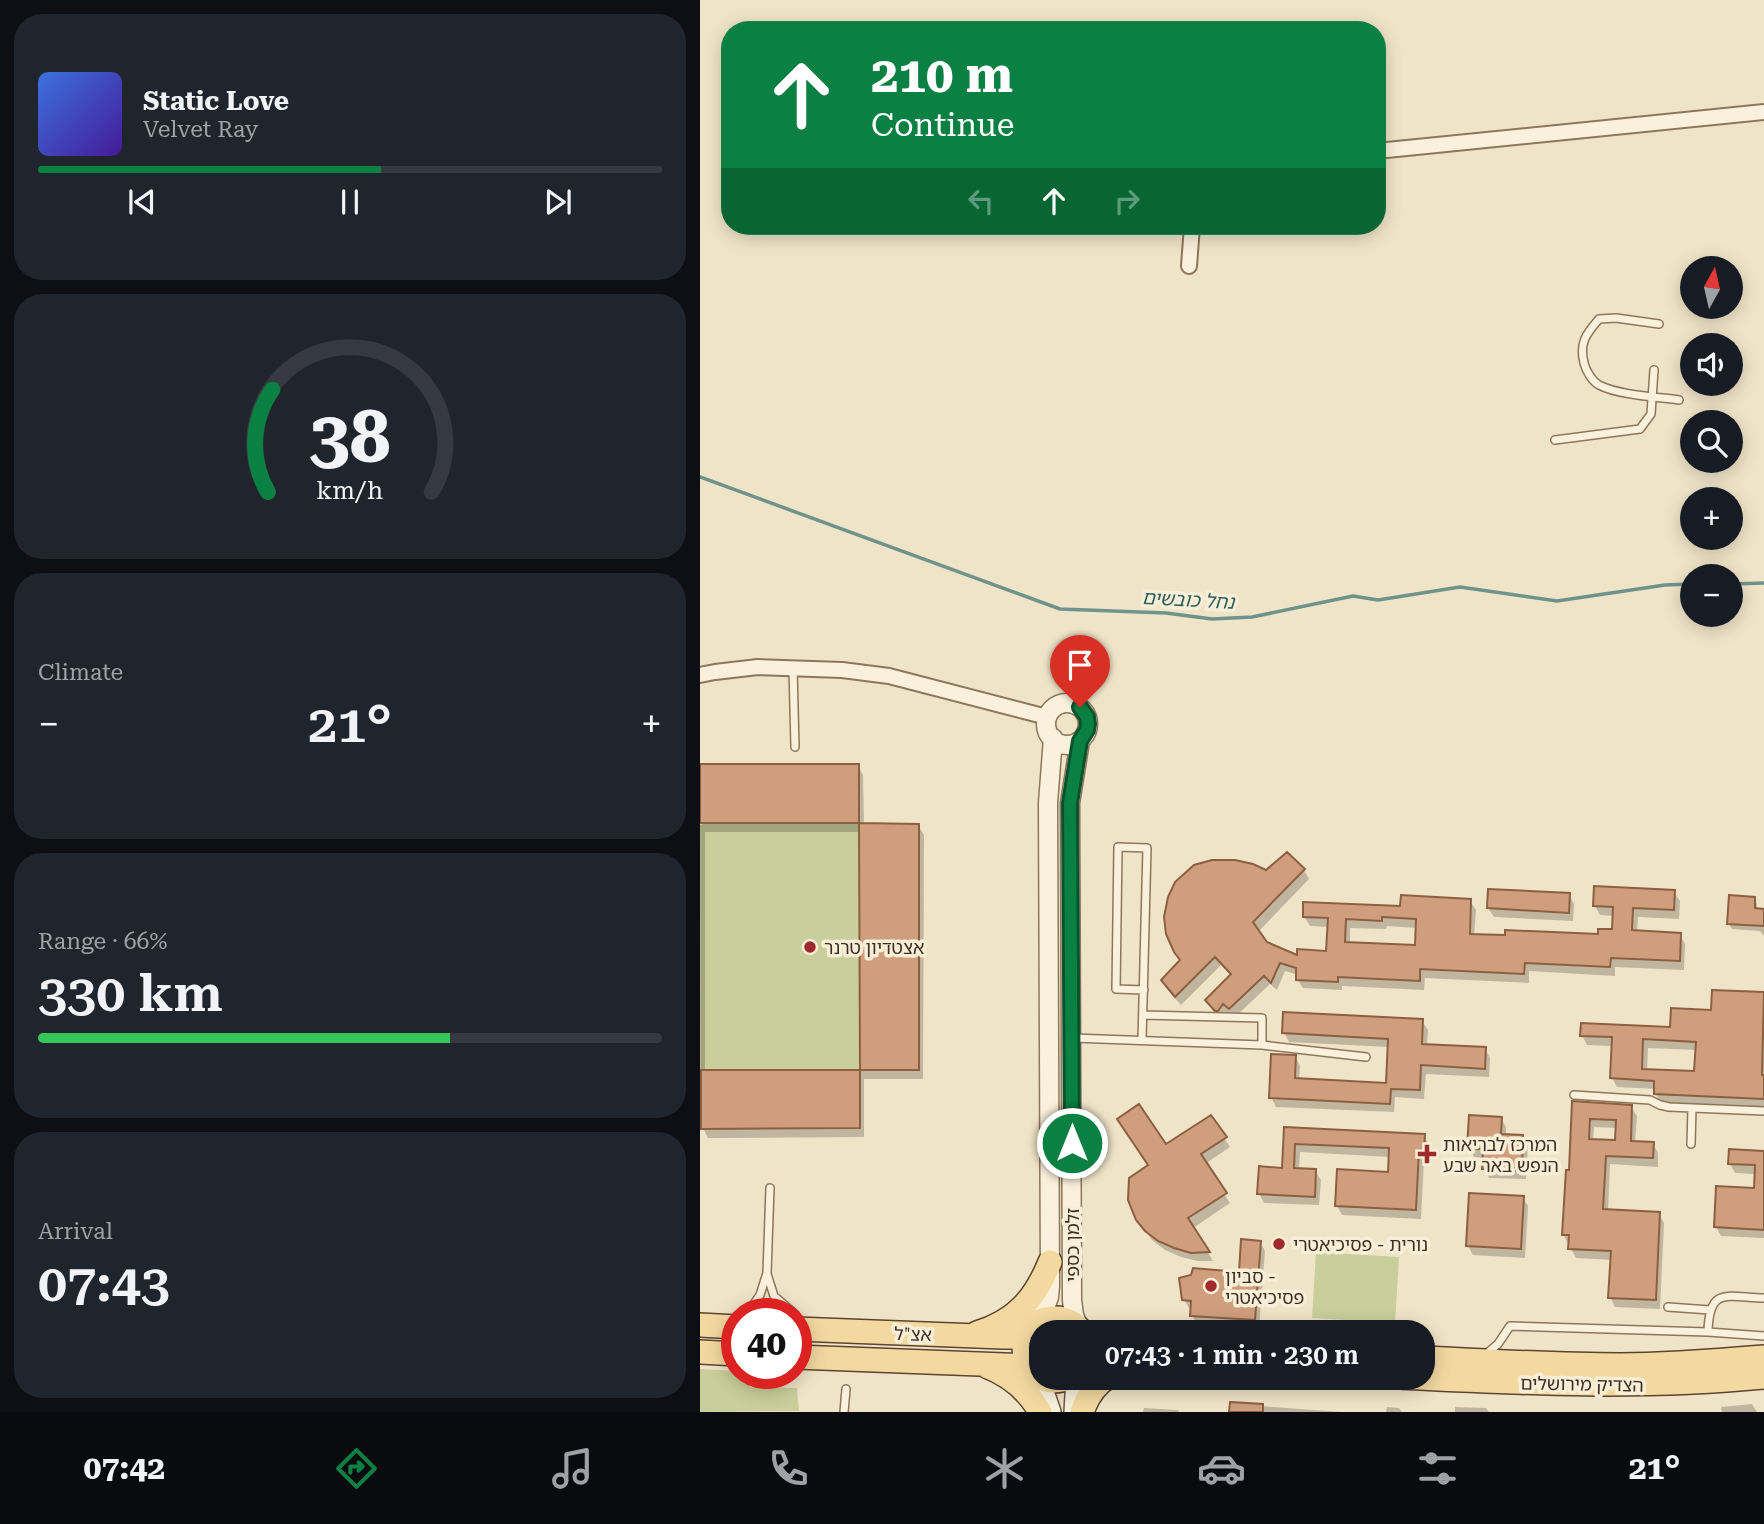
<!DOCTYPE html>
<html lang="en">
<head>
<meta charset="utf-8">
<style>
  body { margin:0; font-family:"Roboto Serif","Noto Sans Hebrew",serif; background:#20242c; color:#f1f3f6; height:100vh; display:flex; flex-direction:column; font-size:26px; white-space:nowrap }
  * { box-sizing:border-box; margin:0 }
  p { font-size:23px; color:#9ea1a6 }
  .icon { flex:none; width:38px; height:38px; fill:none; stroke:currentColor; stroke-width:2; stroke-linecap:round; stroke-linejoin:round }
  .map { position:relative; flex:1; overflow:hidden }
  .sheet { display:flex; flex-direction:column; gap:14px; padding:14px; background:#0d0f14; width:700px }
  .sheet>* { flex:none }
  .banner { position:absolute; left:21px; top:21px; width:665px; height:214px; border-radius:28px; box-shadow:0 4px 18px #0003; background:#0b8043; color:#fff; overflow:hidden }
  .needle { width:46px; rotate:8deg }
  .fabs { position:absolute; left:980px; top:256px; display:grid; gap:14px }
  .fabs a { display:grid; place-items:center; width:63px; height:63px; border-radius:50%; background:#171b24; box-shadow:0 4px 18px #0003; font-size:35px }
  .speed { position:absolute; left:21px; top:1298px; display:flex; gap:14px; font-size:35px; font-weight:700; text-align:center }
  .speed>* { display:grid; place-content:center; width:91px; height:91px; border-radius:50%; background:#171b24; box-shadow:0 4px 18px #0003; line-height:1 }
  .speed .limit { border:10px solid #d22; background:#fff; color:#111 }
  .pin { position:absolute; display:grid; place-items:center; width:60px; height:60px; color:#fff; margin:-72px -30px; border-radius:50% 50% 50% 0; rotate:-45deg; box-shadow:0 0 7px #0007 }
  .pin .icon { rotate:45deg }
  .me { position:absolute; width:77px; margin:-38px; rotate:0deg; stroke-linejoin:round; filter:drop-shadow(0 0 5px #0008) }
  .turn { display:flex; align-items:center; gap:24px; height:147px; padding:0 35px; font-size:32px }
  .turn .icon { width:91px; height:91px; stroke-width:2.5 }
  .turn b { display:block; font-size:49px; line-height:60px }
  .lanes { display:flex; align-items:center; height:66px; padding:0 35px; background:#0003; justify-content:center; gap:35px; direction:ltr }
  .lanes .off { opacity:.35 }
  .big { font-size:52px; font-weight:600; line-height:1.1 }
  .sheet .tile { flex:1; display:flex; flex-direction:column; justify-content:center; gap:10px; min-width:0; padding:0 24px; border-radius:28px; background:#20242c }
  .sheet .dial { align-items:center; gap:0 }
  .dial svg { height:182px; overflow:visible; fill:none; stroke:#363941; stroke-width:7; stroke-linecap:round; text-anchor:middle }
  .dial text { fill:#f1f3f6; stroke:none }
  .song { display:flex; align-items:center; gap:21px }
  .cover { width:84px; height:84px; border-radius:10px; background:linear-gradient(135deg,hsl(220 70% 55%),hsl(260 70% 35%)) }
  .played { height:7px; border-radius:4px; background:linear-gradient(90deg,#0b8043 55%,#363941 55%) }
  .keys { display:flex; justify-content:space-around; direction:ltr }
  .heat { display:flex; justify-content:space-between; align-items:center; font-size:38px; direction:ltr }
  .charge { height:10px; border-radius:5px; background:linear-gradient(90deg,#34c759 66%,#363941 0) }
  .trip { position:absolute; left:329px; top:1320px; width:406px; height:70px; border-radius:28px; background:#171b24; box-shadow:0 4px 18px #0003; font-weight:600; line-height:70px; text-align:center }
  .tab-bar { display:flex; height:112px; justify-content:space-around; align-items:center; background:#090b0e; color:#9ea1a6 }
  .tab-bar .icon { width:49px; height:49px }
  .tab-bar .active { color:#0b8043 }
  .tab-bar b { font-size:32px; color:#f1f3f6 }
  main { display:flex; flex:1; min-height:0 }
  .map>svg:first-child { display:block }
  .green { fill:#c9cf9b }
  .shadow { fill:#0003; fill-rule:evenodd }
  .lines { fill:none; stroke-linecap:round; stroke-linejoin:round }
  .stream { stroke:#6f938a; stroke-width:3.5 }
  .building { fill:#cf9f7d; stroke:#8d5f41; stroke-width:2; fill-rule:evenodd }
  .service-casing { stroke:#8d765c; stroke-width:10 }
  .minor-casing { stroke:#8d765c; stroke-width:18 }
  .tertiary-casing { stroke:#8d765c; stroke-width:21 }
  .secondary-casing { stroke:#6f573f; stroke-width:24 }
  .primary-casing { stroke:#5b4430; stroke-width:26 }
  .service { stroke:#faf1dc; stroke-width:7 }
  .minor { stroke:#faf1dc; stroke-width:14 }
  .tertiary { stroke:#faf1dc; stroke-width:18 }
  .secondary { stroke:#faf1dc; stroke-width:21 }
  .primary { stroke:#f3d9a0; stroke-width:23 }
  .route-casing { stroke:#07532c; stroke-width:18 }
  .route { stroke:#0b8043; stroke-width:12 }
  .poi-dot { fill:#9e2a2b; stroke:#f7eed8; stroke-width:2.5 }
  .labels { text-anchor:middle; dominant-baseline:central; stroke-width:7; stroke-linejoin:round; paint-order:stroke }
  .poi-label { font-size:18px; fill:#3d2e20; stroke:#f7eed8; text-anchor:start }
  .street-label { font-size:18px; fill:#3d2e20; stroke:#f7eed8 }
  .water-label { font-size:19px; font-style:italic; fill:#2f5d5a; stroke:#f7eed8 }
</style>
</head>
<body>
<main>
<section class="sheet">
<div class="tile">
<div class="song"><i class="cover"></i><div><b>Static Love</b><p>Velvet Ray</p></div></div>
<div class="played"></div>
<div class="keys"><svg class="icon" aria-label="previous" viewBox="0 0 24 24"><path d="M18 5L8 12l10 7zM5 5v14"/></svg><svg class="icon" aria-label="pause" viewBox="0 0 24 24"><path d="M8 5v14M16 5v14"/></svg><svg class="icon" aria-label="next" viewBox="0 0 24 24"><path d="M6 5l10 7-10 7zM19 5v14"/></svg></div>
</div>
<div class="tile dial"><svg viewBox="0 0 100 80">
<path d="M14 69A42 42 0 1 1 86 69"/>
<path d="M14 69A42 42 0 0 1 16 24" stroke="#0b8043"/>
<text x="50" y="56" font-size="32" font-weight="700">38</text>
<text x="50" y="72" font-size="11">km/h</text>
</svg></div>
<div class="tile"><p>Climate</p>
<div class="heat"><a>−</a><b class="big">21°</b><a>+</a></div>
</div>
<div class="tile"><p>Range · 66%</p><b class="big">330 km</b><div class="charge"></div></div>
<div class="tile"><p>Arrival</p><b class="big">07:43</b></div>
</section>
<div class="map">
<svg width="1064" height="1412" viewBox="0 0 1064 1412">
  <rect width="100%" height="100%" fill="#f0e4c8"/>
  <path class="green" d="M0 764H159L160 823 219 824V1070H160V1128L1 1129Z
    M616 1252 699 1257 695 1323 612 1318Z
    M0 1369 37 1371V1374H52L50 1387 97 1388 99 1411 0 1412Z"/>
  <path class="shadow" d="M2 766H158L163 775 164 825H218L224 835 223 1079H164V1137L8 1138 3 1128V1079H0V825H2ZM5 832H161V1072H5Z
    M604 870 609 879 558 932 565 943 599 958 628 953 629 927 610 926 604 916 770 901 776 910 774 936H900L914 931 915 916 900 915 895 906 974 892 980 901 979 919 938 917 937 932 980 935 985 944 984 970 915 967V976L829 971V983L725 978 724 990 642 986V990L603 988 597 979 598 975 585 971 577 990 570 984 535 1017 529 1012 523 1019 512 1010 507 1001 531 976 521 965 481 1005 468 990 463 980 566 872ZM687 926 717 928 716 947 650 944V928L686 929Z
    M869 894 874 904 873 921 794 917 788 908Z
    M1054 898 1057 904V910L1064 911V936L1060 931 1032 929 1029 924Z
    M1013 991 1064 994V1108L961 1103 955 1093 956 1089 917 1087 912 1078 913 1046 887 1045 882 1035 972 1029 1013 1012ZM948 1048 997 1050 996 1073 947 1071Z
    M722 1021 728 1030 727 1046 785 1049 790 1058 789 1077 726 1074 724 1099 695 1097 694 1112 576 1107 571 1097 595 1057 600 1066 599 1080 687 1085 689 1047 589 1042 584 1033Z
    M874 1102 931 1107 937 1116 935 1143 953 1144 958 1153V1167L910 1164 908 1211 959 1214 964 1223 960 1309 915 1307 910 1297 912 1260 876 1258 863 1234 870 1172ZM894 1127 917 1128 916 1142 893 1141Z
    M511 1117 530 1147 505 1164 530 1203 493 1228 513 1261H498L481 1257 465 1250 452 1240 438 1220 449 1166 466 1147Z
    M801 1118 806 1127V1136H822L828 1146 826 1179 789 1178 784 1168V1158L774 1157 769 1148Z
    M586 1129 724 1135 729 1145 728 1159H724L721 1219 642 1215 637 1206 689 1174 690 1157 600 1152 599 1170 615 1171 621 1180 619 1205 564 1203 559 1193 584 1170Z
    M1064 1153V1238L1021 1236 1016 1227 1056 1190V1174L1035 1173 1030 1164Z
    M822 1197 828 1206 825 1258 773 1255 768 1246Z
    M560 1242 565 1251 559 1329 497 1324 492 1315V1309H490L484 1300 540 1274Z
    M531 1404 641 1412H531Z
    M1052 1404 1057 1412H1022L1021 1407Z
    M687 1407 699 1408 702 1412H686Z
    M755 1407 786 1408 789 1412H755Z
    M444 1408 478 1410 479 1412H443Z"/>
  <g class="lines">
    <path class="stream" d="M0 477 360 609 466 613 512 619 552 617 653 596 678 600 760 587 857 601 965 585 992 584
      M1031 584 1064 583"/>
  </g>
  <path class="building" d="M0 764H159V823H0Z
    M159 823 219 824V1070H160Z
    M587 852 605 869 553 922 567 942 597 955V949L626 951 628 918 603 917V902L700 906 701 895 771 899 770 934 805 935V930L898 934V929H912L913 907 893 906 894 886 975 890 974 910 933 908 932 930 981 933 980 961 911 958 910 967 825 963 824 974 720 969V981L638 977V982L596 980V968L580 963 571 983 564 976 529 1009 523 1004 518 1011H515L505 1000 531 974 515 957 475 997 461 980 480 960 474 952 466 934 464 917 468 897 475 882 494 865 512 860H535L553 864 566 870ZM682 917 716 919 715 945 645 942 646 919 682 921Z
    M788 889 870 893 869 913 787 908Z
    M1029 895 1055 897V908L1064 909V926L1027 924Z
    M1012 990 1064 992 1062 1075H1064V1099L954 1094V1081L910 1078 912 1037 880 1036 881 1023 970 1027 971 1008 1011 1010ZM943 1039 996 1042 994 1071 942 1069Z
    M583 1012 723 1019 722 1044 786 1047 785 1069 721 1065 720 1090 691 1089 690 1104 569 1098 571 1054 596 1055 595 1078 686 1083 688 1039 582 1033Z
    M1 1070H160V1128L1 1129Z
    M872 1101 932 1105 931 1141 954 1142 953 1158 906 1156 903 1209 960 1212 956 1300 908 1298 911 1251 868 1249 869 1235H862L866 1170H869ZM890 1119 916 1120 915 1140 889 1139Z
    M439 1104 466 1144 511 1115 527 1137 501 1154 527 1193 488 1218 510 1252 491 1253 474 1248 458 1241 445 1231 436 1220 428 1200 429 1178 448 1165 417 1119Z
    M769 1115 802 1117 801 1134 823 1135 822 1171 782 1169 783 1149H767Z
    M584 1127 725 1134 724 1150H719L716 1210 635 1206 637 1169 688 1172 689 1148 595 1144 594 1168 616 1169 615 1197 557 1194 559 1166 582 1168Z
    M1029 1149 1064 1151V1230L1014 1227 1016 1186 1054 1188 1055 1165 1028 1164Z
    M769 1193 824 1196 821 1249 766 1246Z
    M541 1239 561 1241 555 1320 490 1316 491 1301 482 1300 479 1278 491 1275 493 1268 539 1272Z
    M530 1402 563 1404V1412H529Z"/>
  <g class="lines">
    <g class="service-casing">
      <path id="service" d="M959 324 916 318 899 319C886 334 879 343 884 363 886 371 892 381 899 385 918 395 957 397 979 400
        M855 440 940 429 951 414 954 370
        M93 668 95 747
        M443 1015 562 1018V1045
        M373 1038 562 1045 666 1057
        M442 1040 447 848 418 847 416 989 444 990
        M874 1095 950 1100 960 1105 969 1107 1064 1111
        M991 1144 992 1108
        M67 1274 74 1296 95 1314
        M968 1307 1010 1310
        M47 1314 60 1295 67 1273 70 1188
        M1008 1332C1009 1286 1027 1297 1064 1298
        M785 1355 798 1344 810 1326 1008 1332 1064 1336
        M144 1412 146 1389"/>
    </g>
    <g class="minor-casing">
      <path id="minor" d="M677 151 1064 112
        M489 266 492 226
        M0 675 15 672 58 667 142 670 189 676 347 717"/>
    </g>
    <g class="tertiary-casing">
      <path id="tertiary" d="M346 724a21 21 0 1 1 42 0a21 21 0 1 1-42 0Z
        M340 1321 349 1297 350 1286 348 803 353 738
        M379 1328 374 1315 372 1300 370 803 380 741"/>
    </g>
    <g class="secondary-casing">
      <path id="secondary" d="M338 1377 350 1412
        M375 1412 377 1377"/>
    </g>
    <g class="primary-casing">
      <path id="primary" d="M0 1325 37 1327
        M96 1329 303 1337H318L329 1331
        M277 1333C316 1321 335 1299 350 1262
        M0 1352 37 1354
        M96 1357 328 1366
        M723 1358C789 1361 854 1365 920 1365 968 1365 1016 1361 1064 1357
        M286 1366C309 1375 328 1390 340 1412
        M371 1377C319 1399 306 1319 354 1318 365 1317 375 1323 382 1332
        M699 1377C822 1383 941 1389 1064 1377
        M382 1412C387 1398 394 1385 408 1377"/>
    </g>
    <use href="#service" class="service"/>
    <use href="#minor" class="minor"/>
    <use href="#tertiary" class="tertiary"/>
    <use href="#secondary" class="secondary"/>
    <use href="#primary" class="primary"/>
  </g>
  <g class="lines">
    <g class="route-casing">
      <path id="route" d="M372 1143 370 803 380 741 387 730 388 724 387 717 380 707"/>
    </g>
    <use href="#route" class="route"/>
  </g>
  <g class="poi-dot">
    <circle cx="110" cy="947" r="7"/>
    <path d="M723.5 1143.5h7v7h7v7h-7v7h-7v-7h-7v-7h7z"/>
    <circle cx="579" cy="1244" r="7"/>
    <circle cx="511" cy="1286" r="7"/>
  </g>
  <g class="labels">
    <g class="poi-label">
      <text x="124" y="947">אצטדיון טרנר</text>
      <text x="743" y="1144">המרכז לבריאות<tspan x="743" dy="21">הנפש באר שבע</tspan></text>
      <text x="593" y="1244">נורית - פסיכיאטרי</text>
      <text x="525" y="1276">סביון -<tspan x="525" dy="21">פסיכיאטרי</tspan></text>
    </g>
    <g class="street-label">
      <text transform="translate(372 1245) rotate(-90)">זלמן כספי</text>
      <text transform="translate(213 1334) rotate(2)">אצ"ל</text>
      <text transform="translate(882 1384) rotate(1)">הצדיק מירושלים</text>
    </g>
    <g class="water-label">
      <text transform="translate(488 600) rotate(3)">נחל כובשים</text>
    </g>
  </g>
</svg>
<div class="fabs">
<a><svg class="needle" viewBox="-14 -14 28 28"><path d="M0-13l5 13h-10z" fill="#e53935"/><path d="M0 13l5-13h-10z" fill="#9ea1a6"/></svg></a>
<a><svg class="icon" aria-label="sound" viewBox="0 0 24 24"><path d="M4 9h4l5-4v14l-5-4H4zM17 9q2 3 0 6"/></svg></a>
<a><svg class="icon" aria-label="search" viewBox="0 0 24 24"><circle cx="10" cy="10" r="6"/><path d="M15 15l6 6"/></svg></a>
<a>+</a>
<a>−</a>
</div>
<div class="speed"><div class="limit">40</div></div>
<div class="pin" style="left:380px;top:707px;background:#d93025"><svg class="icon" aria-label="arrive" viewBox="0 0 24 24"><path d="M6 21V4h12l-3 4 3 4H6"/></svg></div>
<svg class="me" style="left:372px;top:1143px" viewBox="-20 -20 40 40"><circle r="17" fill="#0b8043" stroke="#fff" stroke-width="3"/><path d="M0-11L8 9 0 5-8 9z" fill="#fff"/></svg>
<div class="trip">07:43 · 1 min · 230 m</div>
<div class="banner">
<div class="turn"><svg class="icon" aria-label="ahead" viewBox="0 0 24 24"><path d="M12 20V5M6 11l6-6 6 6"/></svg><div><b>210 m</b>Continue</div></div>
<div class="lanes"><svg class="icon off" aria-label="left" viewBox="0 0 24 24"><path d="M17 20v-9H6M10 6l-5 5 5 5"/></svg><svg class="icon" aria-label="ahead" viewBox="0 0 24 24"><path d="M12 20V5M6 11l6-6 6 6"/></svg><svg class="icon off" aria-label="right" viewBox="0 0 24 24"><path d="M7 20v-9h11M14 6l5 5-5 5"/></svg></div>
</div>
</div>
</main>
<nav class="tab-bar">
<b>07:42</b>
<svg class="icon active" aria-label="directions" viewBox="0 0 24 24"><path d="M12 3l9 9-9 9-9-9zM9 14v-3h6M13 9l2 2-2 2"/></svg>
<svg class="icon" aria-label="music" viewBox="0 0 24 24"><path d="M9 18V5l10-2v13"/><circle cx="6" cy="18" r="3"/><circle cx="16" cy="16" r="3"/></svg>
<svg class="icon" aria-label="phone" viewBox="0 0 24 24"><path d="M5 4h4l2 5-3 2q2 4 5 5l2-3 5 2v4C11 20 4 13 5 4z"/></svg>
<svg class="icon" aria-label="climate" viewBox="0 0 24 24"><path d="M12 3v18M4 7l16 10M4 17L20 7"/></svg>
<svg class="icon" aria-label="car" viewBox="0 0 24 24"><path d="M5 17H2v-5l4-1 3-4h7l3 4 3 1v5h-3M9 17h6M6 11h13"/><circle cx="7" cy="17" r="2"/><circle cx="17" cy="17" r="2"/></svg>
<svg class="icon" aria-label="filters" viewBox="0 0 24 24"><path d="M4 7h16M4 17h16"/><circle cx="9" cy="7" r="2"/><circle cx="15" cy="17" r="2"/></svg>
<b>21°</b>
</nav>
</body>
</html>
